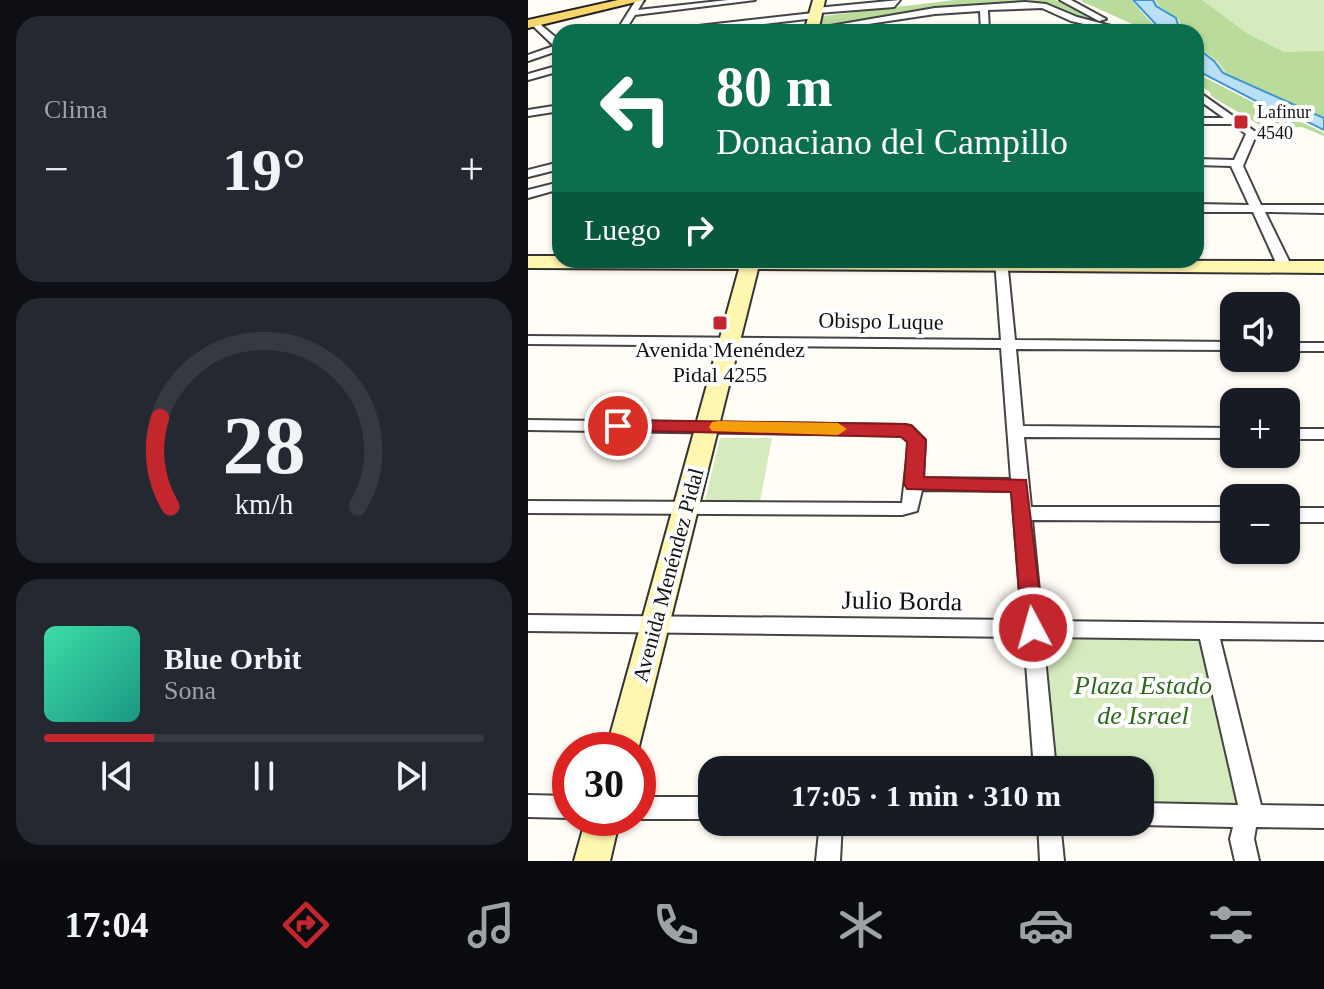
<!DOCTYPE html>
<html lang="es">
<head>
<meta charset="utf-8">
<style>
  body { margin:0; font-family:Georgia,serif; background:#242831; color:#f1f3f6; height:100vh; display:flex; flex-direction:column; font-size:30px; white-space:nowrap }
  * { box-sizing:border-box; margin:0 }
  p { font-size:26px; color:#9ea1a6 }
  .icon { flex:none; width:44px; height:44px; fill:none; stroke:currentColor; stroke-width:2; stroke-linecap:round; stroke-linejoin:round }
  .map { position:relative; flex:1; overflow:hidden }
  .details { display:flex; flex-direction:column; gap:16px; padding:16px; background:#0d0f14; width:528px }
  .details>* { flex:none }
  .guide { position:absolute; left:24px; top:24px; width:652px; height:244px; border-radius:24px; box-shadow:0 2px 6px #0004; background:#0b6e4f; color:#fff; overflow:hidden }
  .buttons { position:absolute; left:692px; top:292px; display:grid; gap:16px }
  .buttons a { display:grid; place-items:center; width:80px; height:80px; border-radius:16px; background:#171b24; box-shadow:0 2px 6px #0004; font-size:40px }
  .speed { position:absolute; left:24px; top:732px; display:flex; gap:16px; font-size:40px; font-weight:700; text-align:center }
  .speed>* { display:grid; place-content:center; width:104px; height:104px; border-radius:50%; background:#171b24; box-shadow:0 2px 6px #0004; line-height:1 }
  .speed .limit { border:12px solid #d22; background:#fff; color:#111 }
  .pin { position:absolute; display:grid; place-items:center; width:68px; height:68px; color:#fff; margin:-34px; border:4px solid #fff; border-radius:50%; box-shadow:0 2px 8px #0007 }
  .me { position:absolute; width:88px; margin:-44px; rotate:354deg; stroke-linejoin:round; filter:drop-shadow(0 0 6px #0008) }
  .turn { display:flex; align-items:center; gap:28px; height:168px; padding:0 32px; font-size:36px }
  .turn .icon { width:104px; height:104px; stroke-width:2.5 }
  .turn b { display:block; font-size:56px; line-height:68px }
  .then { display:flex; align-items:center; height:76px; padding:0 32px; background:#0003; gap:16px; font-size:30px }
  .big { font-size:60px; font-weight:700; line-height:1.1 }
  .details .widget { flex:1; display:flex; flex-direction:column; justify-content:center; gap:12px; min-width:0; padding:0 28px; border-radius:24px; background:#242831 }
  .details .dial { align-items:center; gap:0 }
  .dial svg { height:208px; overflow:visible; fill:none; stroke:#363941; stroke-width:7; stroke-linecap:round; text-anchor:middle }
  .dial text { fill:#f1f3f6; stroke:none }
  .song { display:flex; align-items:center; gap:24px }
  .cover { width:96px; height:96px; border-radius:12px; background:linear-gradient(135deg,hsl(160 70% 55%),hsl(170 70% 35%)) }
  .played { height:8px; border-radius:4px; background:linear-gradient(90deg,#c4262e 25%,#363941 25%) }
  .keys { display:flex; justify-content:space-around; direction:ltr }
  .heat { display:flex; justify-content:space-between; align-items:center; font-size:44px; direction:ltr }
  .trip { position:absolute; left:170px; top:756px; width:456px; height:80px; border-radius:24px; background:#171b24; box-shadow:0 2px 6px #0004; font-weight:700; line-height:80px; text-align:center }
  .tab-bar { display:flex; height:128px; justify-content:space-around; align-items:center; background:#090b0e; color:#9ea1a6 }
  .tab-bar .icon { width:56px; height:56px }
  .tab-bar .selected { color:#c4262e }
  .tab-bar b { font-size:36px; color:#f1f3f6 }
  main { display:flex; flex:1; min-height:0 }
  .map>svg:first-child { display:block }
  .green { fill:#d5ebbd }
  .forest { fill:#b9dc9c }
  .water { fill:#b9e0f7; stroke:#3f96cf; stroke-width:2 }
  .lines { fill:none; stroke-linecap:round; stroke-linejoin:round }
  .minor-casing { stroke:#444; stroke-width:4 }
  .secondary-casing { stroke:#333; stroke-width:4 }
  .primary-casing { stroke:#222; stroke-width:4 }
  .minor { fill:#fff; fill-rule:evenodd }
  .secondary { fill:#fff6b0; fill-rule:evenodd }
  .primary { fill:#f9d66b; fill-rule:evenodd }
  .route { fill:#c4262e; stroke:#7f191e; stroke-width:2 }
  .slow { fill:#f59e0b }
  .poi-dot { fill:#c4262e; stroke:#fff; stroke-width:3 }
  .labels { text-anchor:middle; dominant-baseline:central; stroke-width:8; stroke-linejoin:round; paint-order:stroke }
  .far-poi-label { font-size:18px; fill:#111; stroke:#fff; text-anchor:start }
  .street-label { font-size:22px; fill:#111; stroke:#fff }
  .poi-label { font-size:22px; fill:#111; stroke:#fff }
  .near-street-label { font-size:26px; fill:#111; stroke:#fff }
  .near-park-label { font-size:26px; font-style:italic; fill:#2f6b1f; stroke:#fff }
</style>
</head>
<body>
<main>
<section class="details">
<div class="widget"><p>Clima</p>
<div class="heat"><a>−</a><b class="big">19°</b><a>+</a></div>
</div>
<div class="widget dial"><svg viewBox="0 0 100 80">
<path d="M14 69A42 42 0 1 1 86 69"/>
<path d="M14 69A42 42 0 0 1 10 35" stroke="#c4262e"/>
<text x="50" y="56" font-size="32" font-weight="700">28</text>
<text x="50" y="72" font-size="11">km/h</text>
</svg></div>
<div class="widget">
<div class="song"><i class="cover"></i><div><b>Blue Orbit</b><p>Sona</p></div></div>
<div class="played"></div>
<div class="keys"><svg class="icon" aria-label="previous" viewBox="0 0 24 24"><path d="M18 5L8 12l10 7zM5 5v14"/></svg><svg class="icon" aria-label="pause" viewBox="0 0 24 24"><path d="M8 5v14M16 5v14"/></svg><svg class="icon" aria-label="next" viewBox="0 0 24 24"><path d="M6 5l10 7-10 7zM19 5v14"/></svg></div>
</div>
</section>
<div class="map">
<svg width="796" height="861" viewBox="0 0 796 861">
  <rect width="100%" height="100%" fill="#fffdf5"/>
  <path class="green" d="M625 0H796V118L695 73 686 61 668 47V32H652L647 18 628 6Z
    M192 438H244L232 502 177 501Z
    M505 628 680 631 718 816 612 814V770H517Z"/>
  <path class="forest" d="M427 0H527L573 22 558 21 514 5 373 14 291 28 295 16Z
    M555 0H603L632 32H612L613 28 553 1Z
    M628 0H674L720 34 756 52 796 51V117L699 74 691 62 668 44V32H655L651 19 632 7Z
    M668 73 748 114 761 116 796 133V136L774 127 738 129 683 96 682 92 668 83Z"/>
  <path class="water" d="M605 0H625L628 6 648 18 652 32H635Z
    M668 47 686 61 695 73 796 118V130L762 113 749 112 668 70Z"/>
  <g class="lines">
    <g class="minor-casing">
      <path id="minor" d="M108 0H116L110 10 200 0H227L107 15 96 32H88Z
        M372 0 366 7 290 13 287 18 166 32H140L144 29 285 13 288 8Z
        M532 0H543L578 19 571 21Z
        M497 2 518 4 549 17 602 31 591 32 543 21 514 8 460 10 461 32H453L452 11 407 14 287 32 279 30 407 8Z
        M7 20 32 41V50L0 61V55L26 46 4 25 3 23Z
        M32 65V71L0 80V74Z
        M668 90 729 133 715 166 733 205H796V213L737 212 764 267 762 270H752L750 267 725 212H668V204L721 205 703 166 668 165V159L706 160 718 134 705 124H668V118H696L668 98Z
        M32 105V111L0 116V110Z
        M32 162V169L0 177V170Z
        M32 182V189L0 198V190Z
        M467 260H479L487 340 706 342V350L488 349 495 426 706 428V438L496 437 503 507H706V521L504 520 514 621 796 624V640L692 639 733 805 796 806V828L728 827 726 839 731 861H707L702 839 705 827 612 825 604 822H612V803L710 805 672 639 515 637 528 770H506L496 637 0 631V615L494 620 484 491 394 490 389 511 374 515 0 513V501L374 503 381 442 373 435 0 430V420L377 425 383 426 397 440 395 478 483 479 473 348 0 344V336L473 340Z
        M758 343H796V351H758Z
        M758 429H796V439H758Z
        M758 508H796V522H758Z
        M0 795 42 796V818L0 817Z
        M110 797H184V819H110L108 818H110Z
        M292 822H314L312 861H288Z
        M510 822H532L536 861H512Z"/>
    </g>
    <g class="secondary-casing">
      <path id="secondary" d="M285 0H297L290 32H276Z
        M0 256H32V260L796 261V273L230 269 110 750H78L211 269 0 268Z
        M58 818H92L82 861H46Z"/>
    </g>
    <g class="primary-casing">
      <path id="primary" d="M90 0H116L0 28V20Z"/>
    </g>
    <use href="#minor" class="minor"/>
    <use href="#secondary" class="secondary"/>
    <use href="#primary" class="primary"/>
  </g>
  <path class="route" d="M90 420 377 424 384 426 398 440 396 477 498 480 516 628 513 635 505 637 497 635 494 628 483 492 379 489 376 484 379 442 373 437 83 430 81 426 83 422Z"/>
  <path class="slow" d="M190 421 310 423 319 429 310 435 184 431 181 427 184 422Z"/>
  <g class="poi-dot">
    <rect x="705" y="114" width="16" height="16" rx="4"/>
    <rect x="184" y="315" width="16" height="16" rx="4"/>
  </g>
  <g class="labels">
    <g class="far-poi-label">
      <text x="729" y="112">Lafinur<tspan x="729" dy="21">4540</tspan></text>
    </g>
    <g class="street-label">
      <text transform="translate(353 321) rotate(1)">Obispo Luque</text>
      <text transform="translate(140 575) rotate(-75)">Avenida Menéndez Pidal</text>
    </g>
    <g class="poi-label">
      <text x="192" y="349">Avenida Menéndez<tspan x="192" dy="25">Pidal 4255</tspan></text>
    </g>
    <g class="near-street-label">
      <text transform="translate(374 601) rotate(1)">Julio Borda</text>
    </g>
    <g class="near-park-label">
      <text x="615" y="685">Plaza Estado<tspan x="615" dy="30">de Israel</tspan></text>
    </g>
  </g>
</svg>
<div class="buttons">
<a><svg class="icon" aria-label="sound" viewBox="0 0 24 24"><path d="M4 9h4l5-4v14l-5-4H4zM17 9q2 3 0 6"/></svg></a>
<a>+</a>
<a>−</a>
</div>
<div class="speed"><div class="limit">30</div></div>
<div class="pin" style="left:90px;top:426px;background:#d93025"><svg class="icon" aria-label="arrive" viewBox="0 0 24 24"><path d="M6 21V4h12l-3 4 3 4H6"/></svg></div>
<svg class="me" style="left:505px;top:628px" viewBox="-20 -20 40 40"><circle r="17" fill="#c4262e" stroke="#fff" stroke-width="3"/><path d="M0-11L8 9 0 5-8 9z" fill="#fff"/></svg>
<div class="trip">17:05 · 1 min · 310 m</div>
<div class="guide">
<div class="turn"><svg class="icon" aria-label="left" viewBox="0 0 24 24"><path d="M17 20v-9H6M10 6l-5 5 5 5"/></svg><div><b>80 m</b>Donaciano del Campillo</div></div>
<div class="then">Luego<svg class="icon" aria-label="right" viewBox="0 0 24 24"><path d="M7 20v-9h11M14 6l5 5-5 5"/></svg></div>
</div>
</div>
</main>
<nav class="tab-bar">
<b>17:04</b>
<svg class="icon selected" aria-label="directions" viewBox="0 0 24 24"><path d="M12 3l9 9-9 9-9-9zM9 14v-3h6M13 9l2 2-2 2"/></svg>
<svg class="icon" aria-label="music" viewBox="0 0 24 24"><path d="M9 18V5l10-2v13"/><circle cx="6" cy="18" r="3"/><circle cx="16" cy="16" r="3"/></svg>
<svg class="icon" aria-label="phone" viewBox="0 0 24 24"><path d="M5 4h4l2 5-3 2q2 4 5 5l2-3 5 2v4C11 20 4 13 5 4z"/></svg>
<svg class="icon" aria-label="climate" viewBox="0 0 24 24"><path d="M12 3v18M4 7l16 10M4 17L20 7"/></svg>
<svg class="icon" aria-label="car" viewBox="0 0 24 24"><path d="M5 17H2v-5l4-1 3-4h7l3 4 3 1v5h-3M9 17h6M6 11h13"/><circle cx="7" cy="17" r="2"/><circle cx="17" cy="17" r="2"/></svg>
<svg class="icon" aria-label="filters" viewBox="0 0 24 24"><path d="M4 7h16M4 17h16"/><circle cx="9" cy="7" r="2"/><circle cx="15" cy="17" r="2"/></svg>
</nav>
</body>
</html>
